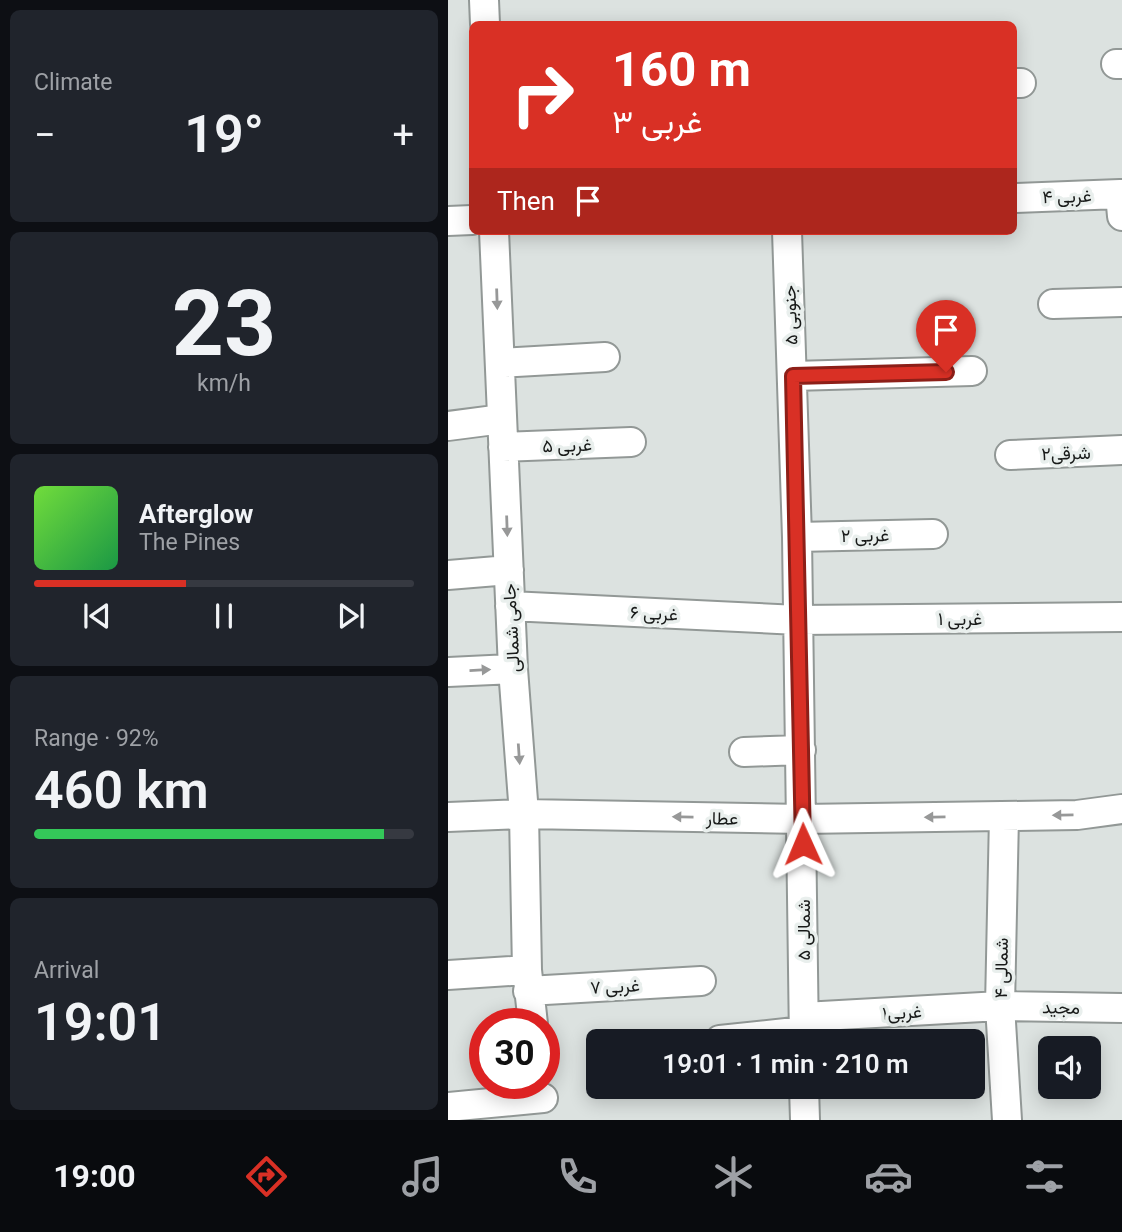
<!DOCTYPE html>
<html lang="en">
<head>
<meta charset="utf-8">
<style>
  body { margin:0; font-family:Roboto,Vazirmatn,sans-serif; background:#20242c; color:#f1f3f6; height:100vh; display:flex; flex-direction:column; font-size:26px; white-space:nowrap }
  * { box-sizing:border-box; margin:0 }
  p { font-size:23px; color:#9ea1a6 }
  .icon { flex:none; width:38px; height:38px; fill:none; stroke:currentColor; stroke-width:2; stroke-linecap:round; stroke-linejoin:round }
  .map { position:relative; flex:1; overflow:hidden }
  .sheet { display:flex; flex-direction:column; gap:10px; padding:10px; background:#0d0f14; width:448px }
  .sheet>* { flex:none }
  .hud { position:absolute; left:21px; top:21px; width:548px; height:214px; border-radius:10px; box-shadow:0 4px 18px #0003; background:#d93025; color:#fff; overflow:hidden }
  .tools { position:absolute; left:590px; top:1036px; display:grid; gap:14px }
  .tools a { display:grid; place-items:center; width:63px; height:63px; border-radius:10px; background:#171b24; box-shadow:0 4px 18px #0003; font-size:35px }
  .speed { position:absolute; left:21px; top:1008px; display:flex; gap:14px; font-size:35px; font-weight:700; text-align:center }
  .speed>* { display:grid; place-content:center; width:91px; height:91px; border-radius:50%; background:#171b24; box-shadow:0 4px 18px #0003; line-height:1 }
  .speed .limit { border:10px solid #d22; background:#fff; color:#111 }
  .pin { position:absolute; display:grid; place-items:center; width:60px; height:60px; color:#fff; margin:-72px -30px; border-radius:50% 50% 50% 0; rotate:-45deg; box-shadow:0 0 7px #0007 }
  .pin .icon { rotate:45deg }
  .me { position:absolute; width:77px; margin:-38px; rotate:359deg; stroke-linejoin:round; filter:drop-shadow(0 0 5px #0008) }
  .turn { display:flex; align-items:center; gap:24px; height:147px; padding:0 28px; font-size:32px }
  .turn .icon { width:91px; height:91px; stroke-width:2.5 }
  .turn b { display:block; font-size:49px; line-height:60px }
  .then { display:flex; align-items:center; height:66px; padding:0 28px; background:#0003; gap:14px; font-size:26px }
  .big { font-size:52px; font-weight:600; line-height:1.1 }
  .sheet .card { flex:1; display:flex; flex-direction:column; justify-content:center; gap:10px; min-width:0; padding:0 24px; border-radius:10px; background:#20242c }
  .sheet .dial { align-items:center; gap:0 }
  .dial b { font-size:91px; line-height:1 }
  .song { display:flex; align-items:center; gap:21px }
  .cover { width:84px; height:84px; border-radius:10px; background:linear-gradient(135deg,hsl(100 70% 55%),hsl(140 70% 35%)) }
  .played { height:7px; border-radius:4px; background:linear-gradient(90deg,#d93025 40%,#363941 40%) }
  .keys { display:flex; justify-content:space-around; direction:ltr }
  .heat { display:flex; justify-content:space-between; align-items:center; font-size:38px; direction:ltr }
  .charge { height:10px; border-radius:5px; background:linear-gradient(90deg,#34c759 92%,#363941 0) }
  .trip { position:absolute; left:138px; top:1029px; width:399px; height:70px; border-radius:10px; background:#171b24; box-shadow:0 4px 18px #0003; font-weight:600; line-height:70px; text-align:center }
  .dock { display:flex; height:112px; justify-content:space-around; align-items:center; background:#090b0e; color:#9ea1a6 }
  .dock .icon { width:49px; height:49px }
  .dock .active { color:#d93025 }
  .dock b { font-size:32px; color:#f1f3f6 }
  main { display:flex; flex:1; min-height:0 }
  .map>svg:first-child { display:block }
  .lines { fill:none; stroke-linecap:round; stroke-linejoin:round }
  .minor-casing { stroke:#929896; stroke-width:32 }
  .minor { stroke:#fff; stroke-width:28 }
  .oneway { fill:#979898 }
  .route-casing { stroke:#8d1f18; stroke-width:18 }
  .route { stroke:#d93025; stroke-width:12 }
  .labels { text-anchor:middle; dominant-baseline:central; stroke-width:7; stroke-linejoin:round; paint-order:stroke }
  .street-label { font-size:18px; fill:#181a19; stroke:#e9efed }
</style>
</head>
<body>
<main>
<section class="sheet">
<div class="card"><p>Climate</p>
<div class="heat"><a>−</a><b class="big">19°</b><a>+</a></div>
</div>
<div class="card dial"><b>23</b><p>km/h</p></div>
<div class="card">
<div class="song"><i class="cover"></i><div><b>Afterglow</b><p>The Pines</p></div></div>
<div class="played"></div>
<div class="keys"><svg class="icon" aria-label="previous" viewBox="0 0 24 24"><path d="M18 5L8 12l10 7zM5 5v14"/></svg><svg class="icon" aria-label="pause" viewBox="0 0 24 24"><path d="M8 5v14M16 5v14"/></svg><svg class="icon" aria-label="next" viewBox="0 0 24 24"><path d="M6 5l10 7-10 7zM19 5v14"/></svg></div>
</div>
<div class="card"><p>Range · 92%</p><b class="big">460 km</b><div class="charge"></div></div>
<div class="card"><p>Arrival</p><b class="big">19:01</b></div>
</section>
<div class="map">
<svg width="674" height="1120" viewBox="0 0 674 1120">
  <rect width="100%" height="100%" fill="#dce2e0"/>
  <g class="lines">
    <g class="minor-casing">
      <path id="minor" d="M36 0 37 24
        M668 64H674
        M565 83H573
        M565 198 672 194 674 216
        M0 221 24 220
        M46 231 65 669 76 814 79 970 85 1024
        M339 231 349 537 356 1041
        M605 304 674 302
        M52 363 157 357
        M345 376 524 371
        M0 426 54 419
        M55 447 183 442
        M562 455 674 450
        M349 537 485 534
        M0 575 61 570
        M62 606 350 620 674 617
        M0 672 65 669
        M296 752 353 750
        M556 816 552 1006 559 1120
        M0 817 76 814 354 819 629 815 674 809
        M0 975 79 970
        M80 991 253 981
        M356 1017 552 1006 674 1008
        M272 1040 356 1031
        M356 1087 357 1120
        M0 1107 95 1098"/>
    </g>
    <use href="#minor" class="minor"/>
  </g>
  <defs><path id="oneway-solid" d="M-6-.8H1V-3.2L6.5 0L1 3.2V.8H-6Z" transform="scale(1.75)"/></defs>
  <g class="oneway">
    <use href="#oneway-solid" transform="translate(49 299) rotate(88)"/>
    <use href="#oneway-solid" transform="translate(59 526) rotate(88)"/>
    <use href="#oneway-solid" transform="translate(32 670) rotate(-3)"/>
    <use href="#oneway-solid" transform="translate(71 754) rotate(86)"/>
    <use href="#oneway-solid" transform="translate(615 815) rotate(179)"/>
    <use href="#oneway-solid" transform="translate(235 817) rotate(-179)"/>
    <use href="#oneway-solid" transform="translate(487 817) rotate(179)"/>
  </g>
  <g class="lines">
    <g class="route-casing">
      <path id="route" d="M355 844 345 376 498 372"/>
    </g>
    <use href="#route" class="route"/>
  </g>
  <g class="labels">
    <g class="street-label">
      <text transform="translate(619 196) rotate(-2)">غربی ۴</text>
      <text transform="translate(342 315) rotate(-92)">جنوبی ۵</text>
      <text transform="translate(119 445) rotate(-2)">غربی ۵</text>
      <text transform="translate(618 453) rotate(-2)">شرقی۲</text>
      <text transform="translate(417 535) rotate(-1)">غربی ۲</text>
      <text transform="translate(206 613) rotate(3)">غربی ۶</text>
      <text x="512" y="618">غربی ۱</text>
      <text transform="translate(63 628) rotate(-93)">جامی شمالی</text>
      <text transform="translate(274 818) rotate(1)">عطار</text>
      <text transform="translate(355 930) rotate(-90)">شمالی ۵</text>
      <text transform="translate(553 968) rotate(-89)">شمالی ۴</text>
      <text transform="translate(167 986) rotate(-3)">غربی ۷</text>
      <text transform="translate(613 1007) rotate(1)">مجید</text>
      <text transform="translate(454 1012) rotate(-3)">غربی۱</text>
    </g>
  </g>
</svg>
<div class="tools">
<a><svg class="icon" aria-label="sound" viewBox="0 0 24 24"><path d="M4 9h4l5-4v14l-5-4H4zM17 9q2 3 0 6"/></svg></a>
</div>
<div class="speed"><div class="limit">30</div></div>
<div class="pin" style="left:498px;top:372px;background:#d93025"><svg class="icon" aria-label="arrive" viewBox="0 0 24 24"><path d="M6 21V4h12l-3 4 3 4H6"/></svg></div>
<svg class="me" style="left:355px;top:844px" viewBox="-20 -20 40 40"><path d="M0-17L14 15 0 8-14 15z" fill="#d93025" stroke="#fff" stroke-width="4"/></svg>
<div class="trip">19:01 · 1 min · 210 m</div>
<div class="hud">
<div class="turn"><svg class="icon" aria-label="right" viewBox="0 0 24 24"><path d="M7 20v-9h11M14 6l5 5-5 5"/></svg><div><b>160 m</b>غربی ۳</div></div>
<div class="then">Then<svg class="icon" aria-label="arrive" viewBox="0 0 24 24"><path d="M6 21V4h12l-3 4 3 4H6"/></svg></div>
</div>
</div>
</main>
<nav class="dock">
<b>19:00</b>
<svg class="icon active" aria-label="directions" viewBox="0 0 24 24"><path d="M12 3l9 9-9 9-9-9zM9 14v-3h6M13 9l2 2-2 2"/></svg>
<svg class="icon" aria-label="music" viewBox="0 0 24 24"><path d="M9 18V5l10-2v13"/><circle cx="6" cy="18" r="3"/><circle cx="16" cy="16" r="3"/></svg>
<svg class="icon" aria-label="phone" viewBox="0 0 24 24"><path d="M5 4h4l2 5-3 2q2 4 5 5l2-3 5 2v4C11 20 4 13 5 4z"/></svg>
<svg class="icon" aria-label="climate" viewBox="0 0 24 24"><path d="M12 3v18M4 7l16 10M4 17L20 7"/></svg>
<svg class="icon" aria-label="car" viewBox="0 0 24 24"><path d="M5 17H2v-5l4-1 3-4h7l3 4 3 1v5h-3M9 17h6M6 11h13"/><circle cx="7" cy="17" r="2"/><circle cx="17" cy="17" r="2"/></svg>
<svg class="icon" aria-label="filters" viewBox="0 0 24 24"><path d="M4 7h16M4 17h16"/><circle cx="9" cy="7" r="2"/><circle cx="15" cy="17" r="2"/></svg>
</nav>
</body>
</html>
